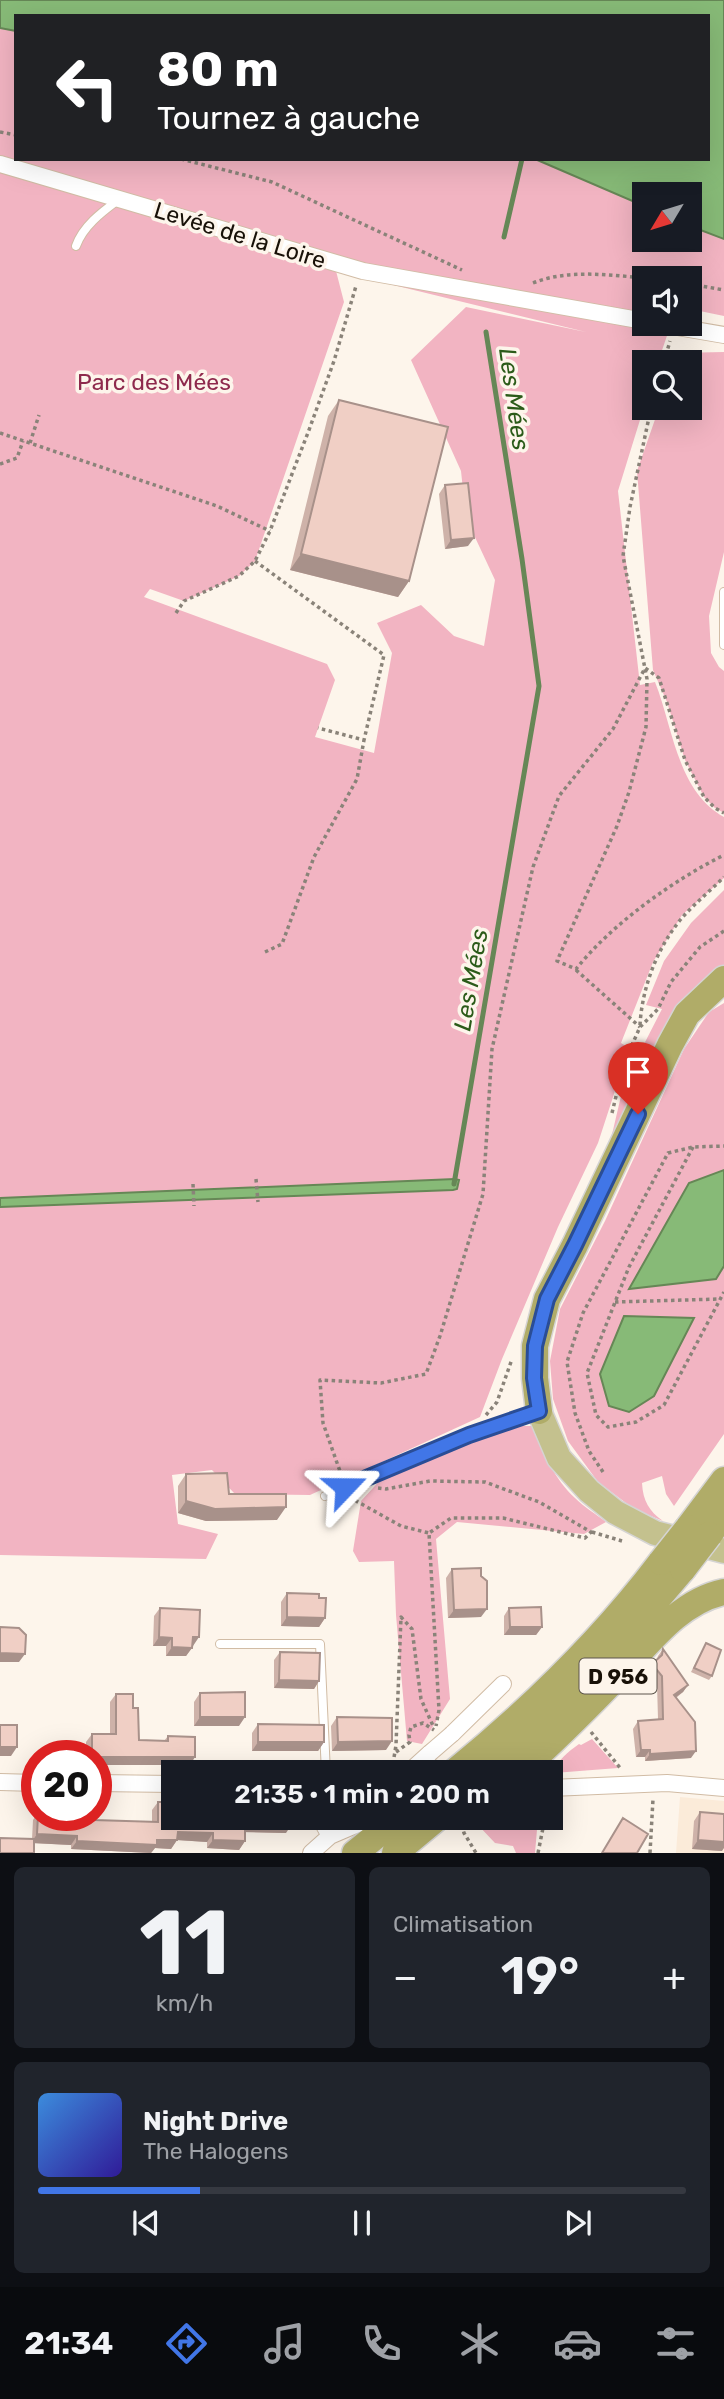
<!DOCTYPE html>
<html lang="fr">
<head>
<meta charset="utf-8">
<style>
  body { margin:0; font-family:Rubik,sans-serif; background:#20242c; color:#f1f3f6; height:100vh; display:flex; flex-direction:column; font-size:26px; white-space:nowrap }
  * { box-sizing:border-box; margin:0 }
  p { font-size:23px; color:#9ea1a6 }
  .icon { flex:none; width:38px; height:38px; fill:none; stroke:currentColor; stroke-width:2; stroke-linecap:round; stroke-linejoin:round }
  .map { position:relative; height:1853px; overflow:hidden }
  .sheet { display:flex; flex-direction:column; gap:14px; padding:14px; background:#0d0f14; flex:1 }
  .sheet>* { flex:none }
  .hud { position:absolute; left:14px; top:14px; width:696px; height:147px; border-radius:0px; box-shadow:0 7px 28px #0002; background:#202124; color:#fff; overflow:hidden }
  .needle { width:46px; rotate:232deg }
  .tools { position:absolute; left:632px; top:182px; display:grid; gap:14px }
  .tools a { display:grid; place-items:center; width:70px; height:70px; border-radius:0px; background:#171b24; box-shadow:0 7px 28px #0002; font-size:35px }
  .speed { position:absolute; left:21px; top:1740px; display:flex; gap:14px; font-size:35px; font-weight:700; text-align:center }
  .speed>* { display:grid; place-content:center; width:91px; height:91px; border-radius:50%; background:#171b24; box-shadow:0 7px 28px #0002; line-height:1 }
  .speed .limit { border:10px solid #d22; background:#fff; color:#111 }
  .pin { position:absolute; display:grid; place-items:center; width:60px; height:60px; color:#fff; margin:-72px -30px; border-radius:50% 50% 50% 0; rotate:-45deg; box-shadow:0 0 7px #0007 }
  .pin .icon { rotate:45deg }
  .me { position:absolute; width:77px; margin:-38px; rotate:67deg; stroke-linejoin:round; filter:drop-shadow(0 0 5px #0008) }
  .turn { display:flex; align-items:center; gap:24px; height:147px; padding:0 28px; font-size:32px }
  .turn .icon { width:91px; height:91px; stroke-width:2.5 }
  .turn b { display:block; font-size:49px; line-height:60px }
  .big { font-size:52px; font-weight:600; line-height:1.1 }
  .sheet .card { flex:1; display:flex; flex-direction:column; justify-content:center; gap:10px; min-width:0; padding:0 24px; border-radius:10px; background:#20242c }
  .sheet .dial { align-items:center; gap:0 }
  .dial b { font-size:91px; line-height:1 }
  .song { display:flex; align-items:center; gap:21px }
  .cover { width:84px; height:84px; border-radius:10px; background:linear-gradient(135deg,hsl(210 70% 55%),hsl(250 70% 35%)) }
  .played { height:7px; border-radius:4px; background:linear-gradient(90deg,#4176e7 25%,#363941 25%) }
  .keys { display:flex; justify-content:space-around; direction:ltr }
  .heat { display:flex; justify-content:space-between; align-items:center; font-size:38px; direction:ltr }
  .sheet .tiles { flex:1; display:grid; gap:14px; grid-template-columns:1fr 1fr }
  .card:last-child { grid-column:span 2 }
  .trip { position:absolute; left:161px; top:1760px; width:402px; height:70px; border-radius:0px; background:#171b24; box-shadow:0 7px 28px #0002; font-weight:600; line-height:70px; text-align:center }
  .dock { display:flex; height:112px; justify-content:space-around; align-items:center; background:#090b0e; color:#9ea1a6 }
  .dock .icon { width:49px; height:49px }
  .dock .active { color:#4176e7 }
  .dock b { font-size:32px; color:#f1f3f6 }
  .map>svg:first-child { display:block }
  .built { fill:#fbebd9 }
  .green { fill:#f2b4c2; fill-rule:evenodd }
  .water { fill:#87ba77; stroke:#668756; stroke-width:2 }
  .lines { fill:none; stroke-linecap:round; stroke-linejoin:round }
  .stream { stroke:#668756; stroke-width:5 }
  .service-casing { stroke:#d1bca5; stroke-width:10 }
  .minor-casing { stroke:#d1bca5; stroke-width:18 }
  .primary-casing { stroke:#d5d4d3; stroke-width:27 }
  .trunk-casing { stroke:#d5d4d3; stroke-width:29 }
  .path { stroke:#8a8379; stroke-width:3.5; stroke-dasharray:3.5 3.5; stroke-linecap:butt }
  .service { stroke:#fff; stroke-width:8 }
  .minor { stroke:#fff; stroke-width:16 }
  .primary { stroke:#c4c18e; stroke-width:24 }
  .trunk { stroke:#b0ac68; stroke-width:26 }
  .minor-bridge-casing { stroke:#d1bca5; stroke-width:18; stroke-linecap:butt }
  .trunk-bridge-casing { stroke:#d5d4d3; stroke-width:29; stroke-linecap:butt }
  .minor-bridge { stroke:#fff; stroke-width:16 }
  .trunk-bridge { stroke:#b0ac68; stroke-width:26 }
  .wall { fill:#ceb2a9 }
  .shaded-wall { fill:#a8918a }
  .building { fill:#f0cfc5; stroke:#a8918a; stroke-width:2 }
  .route-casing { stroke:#2a4d96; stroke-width:18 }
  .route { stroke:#4176e7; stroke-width:12 }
  .labels { text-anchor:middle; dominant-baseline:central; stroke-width:7; stroke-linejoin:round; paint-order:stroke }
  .shield { fill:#fdf5eb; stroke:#5d554c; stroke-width:2 }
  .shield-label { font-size:21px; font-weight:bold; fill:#181108 }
  .street-label { font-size:23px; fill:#181108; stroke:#fdf5eb }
  .park-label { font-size:23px; fill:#8e294c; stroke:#fdf5eb }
  .water-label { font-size:24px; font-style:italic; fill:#2b5b19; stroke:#fdf5eb }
</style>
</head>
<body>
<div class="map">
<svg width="724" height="1853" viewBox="0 0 724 1853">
  <rect width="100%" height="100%" fill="#fdf5eb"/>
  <path class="built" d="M680 1797 724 1801V1853H676Z"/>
  <path class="green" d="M0 28 16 31V159H535L644 206V240H690V226L724 239V316L690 309V278H644V324H671L658 362H644V407L618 491 640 685 655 682C673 727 677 791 724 817V878L682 915 653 962 621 1043 629 1048 598 1143 558 1227 502 1359 480 1417 310 1495 235 1494 212 1470 172 1475 178 1524 218 1534 206 1559 0 1555V1207L210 1199 279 1187 0 1198ZM336 271 586 332 466 307 411 360 461 471 466 518 495 580 484 646 454 636 421 605 377 623 392 653 374 753 315 737 335 680 327 664 144 597 150 589 184 601 239 576 255 561 344 302Z
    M724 352V552L709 616 711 653 719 667 724 671V813L715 808 704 797 685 760 667 702 653 670 637 471 659 408H690V362H674L677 353Z
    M724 890V965L680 1003 610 1143 621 1096 636 1049 641 1050 662 1009 646 1005 664 961 691 923Z
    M724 1003V1170L689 1183 629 1289 716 1279 724 1266V1434L674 1506 666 1494 662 1476 642 1483C643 1501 649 1511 663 1521L634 1509 598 1482 568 1441 553 1399 550 1361 560 1309 605 1221 684 1049 709 1012Z
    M516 1426H532C542 1451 555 1480 575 1498 584 1507 596 1514 606 1522L584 1534 457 1522 436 1539 450 1699 422 1744 407 1741 396 1615 394 1561 359 1562 353 1551 361 1501 384 1476Z
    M592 1739 618 1768 554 1773C558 1759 567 1753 579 1744L581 1745Z
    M487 1818H538L535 1853H516L513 1846 495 1843 477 1824Z"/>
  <path class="water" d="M0 0H724V239L690 226V194H644V206L535 159H709V16H16V31L0 28Z
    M724 1170V1266L716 1279 629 1289 689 1183Z
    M455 1179 459 1180 457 1189 453 1190 0 1207V1198Z
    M624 1316 694 1318 654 1396 629 1412 609 1406 600 1374Z"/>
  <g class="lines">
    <path class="stream" d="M504 237 522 159
      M454 1184 539 686 522 559 486 332"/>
    <g class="service-casing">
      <path id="service" d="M76 246C83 226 102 212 118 200
        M724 592V645
        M325 1496 469 1435 536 1412
        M220 1644H320L326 1773"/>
    </g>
    <g class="minor-casing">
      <path id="minor" d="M0 164 363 271 644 321
        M660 324 724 335
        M452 1734 503 1684
        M408 1773 430 1753
        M0 1782 37 1783
        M96 1783 173 1784
        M551 1788 667 1783 724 1788
        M320 1818 330 1836
        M311 1853 330 1836 372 1818"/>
    </g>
    <g class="primary-casing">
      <path id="primary" d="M539 1411 559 1458 589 1491 615 1512 655 1533 724 1551"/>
    </g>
    <g class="trunk-casing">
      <path id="trunk" d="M539 1411 535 1378V1346L547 1299 575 1245 670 1045 687 1014 724 979
        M688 1528 724 1480
        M709 1535 724 1514
        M453 1773C529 1711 602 1640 661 1562
        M488 1773C557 1708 623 1641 683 1569
        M518 1773C551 1744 582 1713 612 1682 645 1649 676 1602 724 1592
        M355 1853 398 1818
        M395 1853 437 1818"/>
    </g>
    <path class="path" d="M0 132 16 135
      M181 159 272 182 462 270
      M533 283C568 269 608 275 645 278
      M690 284 724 290
      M664 362 670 341
      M651 408 630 507 623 556 647 679 646 727 629 792 617 826 557 961 576 969C612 924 672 881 724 855
      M0 433 217 506 270 531
      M30 443 39 415
      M0 464 17 458 23 441
      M255 561 384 655 364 740 318 728
      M176 613 184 601 239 576 255 561 270 531 309 430 334 361 356 286
      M265 952 282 944 314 857 357 779 364 740
      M576 970 640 1027
      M640 1025C642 988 657 948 681 919 694 904 710 891 724 877
      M612 1113 624 1063 640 1027 658 1009 671 982 700 947 724 931
      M693 1147 629 1267 587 1373 596 1415 608 1427 636 1422 664 1405 724 1292
      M256 1179 258 1202
      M193 1184 194 1206
      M615 1302 720 1299
      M486 1415 497 1402 512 1359
      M603 1472 589 1451 575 1413 567 1362 583 1313 668 1153 693 1147 724 1146
      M342 1477 323 1423 320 1380 381 1383 426 1374 440 1336 483 1194 492 1049 533 867 559 796 613 729 645 668 659 678 685 760 704 797 715 808 724 813
      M378 1488 386 1489 430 1481 485 1482 539 1502 591 1532 585 1538 503 1518H451L429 1533 439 1710 436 1726
      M349 1497 401 1526 429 1533
      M592 1532 622 1541
      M591 1732 621 1769
      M396 1752 410 1742 409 1735 411 1727 423 1723 434 1730
      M393 1764 396 1745 401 1617 412 1629 421 1699 434 1728
      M460 1818 464 1833 476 1853
      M538 1853 545 1818
      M650 1853 653 1799"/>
    <use href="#service" class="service"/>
    <use href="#minor" class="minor"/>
    <use href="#primary" class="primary"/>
    <use href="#trunk" class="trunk"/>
    <g class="minor-bridge-casing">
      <path id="minor-bridge" d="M430 1753 452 1734"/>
    </g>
    <g class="trunk-bridge-casing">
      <path id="trunk-bridge" d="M661 1562 688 1528
        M683 1569 709 1535"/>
    </g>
    <use href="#minor-bridge" class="minor-bridge"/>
    <use href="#trunk-bridge" class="trunk-bridge"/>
  </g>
  <path class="wall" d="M339 400 409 581 398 597 290 570 328 416Z
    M445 485 468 546 445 549 439 494Z
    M186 1474 229 1494 277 1520 206 1521 178 1513V1486Z
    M452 1569 481 1617 448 1618 446 1578Z
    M287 1593 319 1598 325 1618 319 1627 281 1626V1602Z
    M160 1608 193 1646 186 1656H166V1646H153L154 1616Z
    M509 1608 542 1627 536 1635H504V1616Z
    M706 1643 712 1676 709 1680 691 1672Z
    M663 1649 688 1685 683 1692 676 1698 691 1758 645 1761V1757H636L633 1729 638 1721 658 1719 657 1684 647 1671 652 1664 657 1659 658 1656Z
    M280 1652 319 1681 314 1689 274 1688V1660Z
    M200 1693 239 1726H194V1702Z
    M116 1694 133 1708 139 1740 164 1741 168 1736 190 1765H96V1755H86V1742L92 1734H110V1702Z
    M337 1717 386 1750 332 1751 331 1726Z
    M258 1724 324 1742 318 1751H252V1733Z
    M158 1802 286 1833 245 1832V1841L239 1850 207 1848V1842L177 1840 171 1849 155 1848 151 1853 71 1849V1845L34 1843 32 1839 33 1820 37 1814 94 1815V1820L152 1822V1810Z
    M700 1812 722 1851 692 1849 694 1821Z"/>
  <path class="shaded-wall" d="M474 538 468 546 445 549 451 540Z
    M301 554 409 581 398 597 290 570Z
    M186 1501 286 1507 277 1520 206 1521 178 1513Z
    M487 1609 481 1617 448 1618 454 1610Z
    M287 1617 325 1618 319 1627 281 1626Z
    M510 1627H542L536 1635H504Z
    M159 1637 172 1638 166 1646H153Z
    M193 1637H199L193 1646Z
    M172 1647 192 1648 186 1656H166Z
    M0 1653 25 1654 19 1662H0Z
    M279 1680 319 1681 314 1689 274 1688Z
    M688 1685 683 1692 669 1702 674 1695Z
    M200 1717H245L239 1726H194Z
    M392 1741 386 1750 332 1751 338 1742Z
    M258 1742H324L318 1751H252Z
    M0 1747H17L11 1756H0Z
    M641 1750H650L645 1757H636Z
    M696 1751 691 1758 645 1761 650 1754Z
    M96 1757H195L190 1765H96Z
    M245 1823 292 1824 286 1833 239 1832Z
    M178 1832 213 1833 207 1842 177 1840 171 1849 155 1848 151 1853 71 1849 77 1841 157 1840Z
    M37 1834 77 1836 71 1845 31 1843Z
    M213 1840 245 1841 239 1850 207 1848Z
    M698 1840 724 1842V1848L722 1851 692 1849Z"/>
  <path class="building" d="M339 400 448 427 409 581 301 554Z
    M468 483 474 538 451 540 445 485Z
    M227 1473 229 1494H286V1507L215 1509 186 1501V1474Z
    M481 1568V1576L487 1581V1609L454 1610 452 1569Z
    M287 1593 319 1594V1598H326L325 1618 287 1617Z
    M541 1607 542 1627H510L509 1608Z
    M160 1608 200 1610 199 1637H193L192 1648 172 1647V1638L159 1637Z
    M0 1627 19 1628 26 1635 25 1654 0 1653Z
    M706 1643 721 1650 712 1676 694 1668Z
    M663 1649 688 1685 674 1695 695 1722 696 1751 650 1754V1750H641L638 1721 663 1719 662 1676 652 1664 662 1655Z
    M280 1652 320 1653 319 1681 279 1680Z
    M245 1692V1717H200V1693Z
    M116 1694H133V1708H138L139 1740 168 1741V1736L195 1737V1757H96V1755H92V1734H116Z
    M337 1717 392 1718V1741L338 1742Z
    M258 1724 324 1725V1742H258Z
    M0 1725H17V1747H0Z
    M158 1802H173V1818H292V1824L245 1823V1841L213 1840V1833L178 1832 177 1840H157V1845L77 1841V1836L37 1834 38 1815H94V1820L158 1822Z
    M700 1812 724 1814V1842L698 1840Z
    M623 1818 648 1834 637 1853H602Z
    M0 1838 34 1839V1853H0Z"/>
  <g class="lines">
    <g class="route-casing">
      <path id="route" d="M345 1487 469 1435 539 1411 534 1378 535 1346 547 1299 575 1245 638 1114"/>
    </g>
    <use href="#route" class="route"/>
  </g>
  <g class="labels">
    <rect class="shield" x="579.5" y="1658.5" width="77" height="35" rx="5"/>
    <g class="shield-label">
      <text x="618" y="1676">D 956</text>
    </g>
    <g class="street-label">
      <text transform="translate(240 235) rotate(17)">Levée de la Loire</text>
    </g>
    <g class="park-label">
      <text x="154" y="382">Parc des Mées</text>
    </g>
    <g class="water-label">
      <text transform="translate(514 399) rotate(82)">Les Mées</text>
      <text transform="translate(471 980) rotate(-80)">Les Mées</text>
    </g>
  </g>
</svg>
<div class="tools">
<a><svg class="needle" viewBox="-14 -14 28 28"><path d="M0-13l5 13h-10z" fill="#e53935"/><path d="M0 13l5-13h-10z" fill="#9ea1a6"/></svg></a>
<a><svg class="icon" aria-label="sound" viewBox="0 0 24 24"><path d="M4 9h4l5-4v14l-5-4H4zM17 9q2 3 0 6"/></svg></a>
<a><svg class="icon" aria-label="search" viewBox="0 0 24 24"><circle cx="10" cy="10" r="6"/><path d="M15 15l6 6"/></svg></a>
</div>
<div class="speed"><div class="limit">20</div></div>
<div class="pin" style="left:638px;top:1114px;background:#d93025"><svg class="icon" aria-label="arrive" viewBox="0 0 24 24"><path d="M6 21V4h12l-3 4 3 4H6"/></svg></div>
<svg class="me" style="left:345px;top:1487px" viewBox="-20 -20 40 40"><path d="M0-17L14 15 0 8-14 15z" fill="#4176e7" stroke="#fff" stroke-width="4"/></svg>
<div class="trip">21:35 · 1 min · 200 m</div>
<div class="hud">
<div class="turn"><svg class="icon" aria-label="left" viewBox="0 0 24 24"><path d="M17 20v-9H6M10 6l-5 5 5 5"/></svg><div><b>80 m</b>Tournez à gauche</div></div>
</div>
</div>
<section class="sheet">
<div class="tiles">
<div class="card dial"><b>11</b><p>km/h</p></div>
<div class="card"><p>Climatisation</p>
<div class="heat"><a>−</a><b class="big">19°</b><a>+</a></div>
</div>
<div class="card">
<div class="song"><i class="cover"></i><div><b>Night Drive</b><p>The Halogens</p></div></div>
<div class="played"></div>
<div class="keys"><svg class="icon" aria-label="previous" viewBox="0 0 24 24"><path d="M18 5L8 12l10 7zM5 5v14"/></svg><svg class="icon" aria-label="pause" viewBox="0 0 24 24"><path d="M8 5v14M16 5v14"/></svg><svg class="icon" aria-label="next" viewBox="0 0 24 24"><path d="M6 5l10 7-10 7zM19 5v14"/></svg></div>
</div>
</div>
</section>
<nav class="dock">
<b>21:34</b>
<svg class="icon active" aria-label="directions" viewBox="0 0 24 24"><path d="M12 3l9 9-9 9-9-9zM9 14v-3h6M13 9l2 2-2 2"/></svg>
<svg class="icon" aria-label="music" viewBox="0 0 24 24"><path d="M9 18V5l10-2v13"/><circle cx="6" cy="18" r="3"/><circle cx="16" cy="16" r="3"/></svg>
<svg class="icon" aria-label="phone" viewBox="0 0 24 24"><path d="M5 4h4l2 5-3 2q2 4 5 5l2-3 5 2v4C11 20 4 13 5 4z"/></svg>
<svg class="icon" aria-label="climate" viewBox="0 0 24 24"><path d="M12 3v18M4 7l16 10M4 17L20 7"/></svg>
<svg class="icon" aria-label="car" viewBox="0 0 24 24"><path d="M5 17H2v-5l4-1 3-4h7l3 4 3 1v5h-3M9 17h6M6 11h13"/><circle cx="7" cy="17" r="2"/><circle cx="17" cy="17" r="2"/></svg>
<svg class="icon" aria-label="filters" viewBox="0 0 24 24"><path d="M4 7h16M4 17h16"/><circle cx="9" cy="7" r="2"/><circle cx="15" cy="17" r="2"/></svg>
</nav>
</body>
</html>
